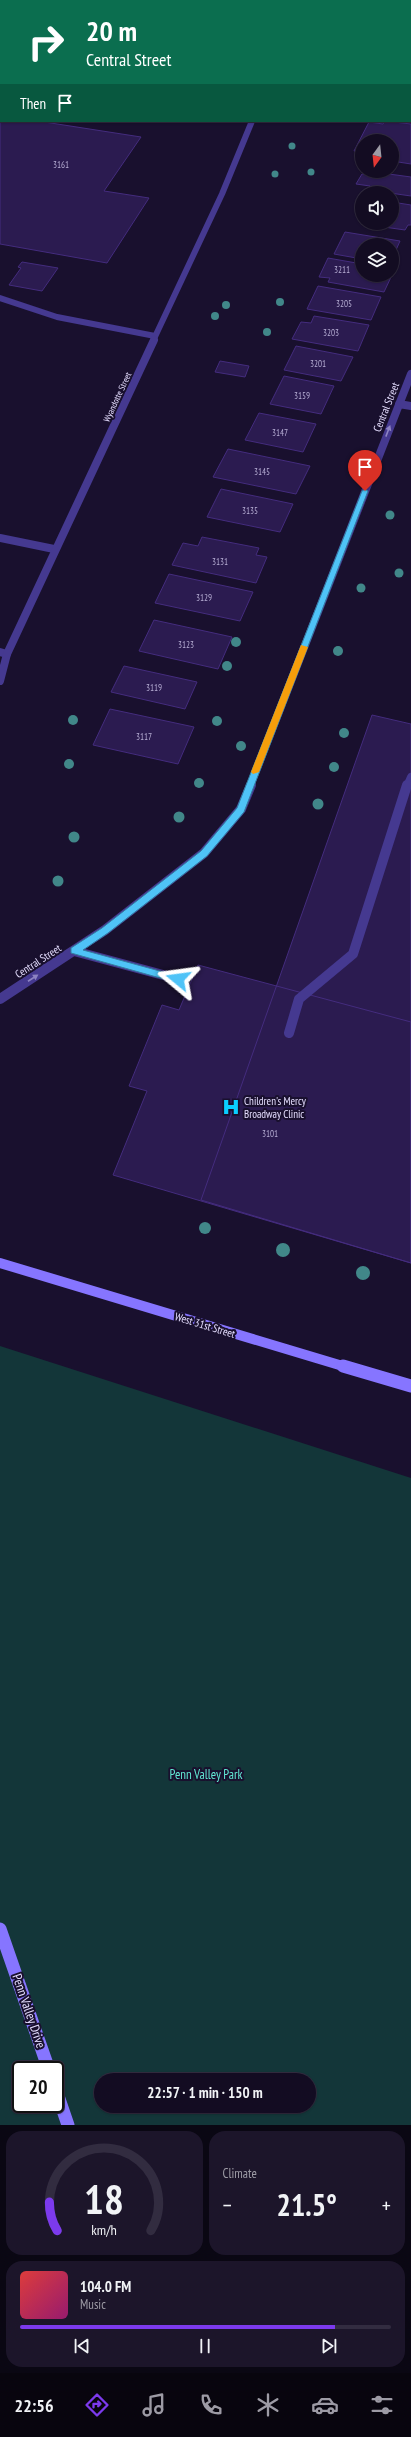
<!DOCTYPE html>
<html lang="en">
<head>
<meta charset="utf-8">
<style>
  body { margin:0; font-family:"PT Sans Narrow",sans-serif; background:#1c152a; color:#f1f3f6; height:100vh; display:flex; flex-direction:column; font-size:15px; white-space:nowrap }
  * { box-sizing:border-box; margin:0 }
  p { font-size:13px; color:#9d9ba5 }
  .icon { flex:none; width:22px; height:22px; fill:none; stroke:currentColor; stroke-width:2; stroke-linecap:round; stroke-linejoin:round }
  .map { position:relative; height:2125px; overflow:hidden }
  .panel { display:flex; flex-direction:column; gap:6px; padding:6px; background:#0a0713; flex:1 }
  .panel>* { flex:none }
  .top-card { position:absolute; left:0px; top:0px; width:411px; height:122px; box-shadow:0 1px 3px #0004,0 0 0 1px #322c40; background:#0b6e4f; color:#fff; overflow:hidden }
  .needle { width:26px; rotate:195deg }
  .controls { position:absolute; left:355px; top:134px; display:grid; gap:8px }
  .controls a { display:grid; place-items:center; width:44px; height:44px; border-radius:50%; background:#130c22; box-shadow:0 1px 3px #0004,0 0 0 1px #322c40; font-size:20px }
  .speed { position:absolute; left:12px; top:2061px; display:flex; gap:8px; font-size:20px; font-weight:700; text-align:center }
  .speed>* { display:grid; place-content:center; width:52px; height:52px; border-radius:50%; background:#130c22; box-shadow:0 1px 3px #0004,0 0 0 1px #322c40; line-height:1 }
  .speed .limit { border:2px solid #111; border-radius:6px; background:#fff; color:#111 }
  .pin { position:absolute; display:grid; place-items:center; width:34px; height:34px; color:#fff; margin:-41px -17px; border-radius:50% 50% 50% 0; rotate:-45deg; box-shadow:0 0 4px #0007 }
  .pin .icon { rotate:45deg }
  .me { position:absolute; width:44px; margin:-22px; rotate:286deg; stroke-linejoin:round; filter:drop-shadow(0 0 3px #0008) }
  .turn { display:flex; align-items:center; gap:14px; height:84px; padding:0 20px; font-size:18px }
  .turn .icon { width:52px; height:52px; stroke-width:2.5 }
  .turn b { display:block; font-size:28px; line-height:34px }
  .then { display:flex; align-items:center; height:38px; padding:0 20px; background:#0003; gap:8px; font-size:15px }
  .big { font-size:30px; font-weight:600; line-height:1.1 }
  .panel .tile { flex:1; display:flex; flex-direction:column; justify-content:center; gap:6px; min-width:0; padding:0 14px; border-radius:16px; background:#1c152a }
  .panel .dial { align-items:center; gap:0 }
  .dial svg { height:104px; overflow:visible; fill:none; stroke:#322c40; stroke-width:7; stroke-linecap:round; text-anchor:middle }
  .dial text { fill:#f1f3f6; stroke:none }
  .song { display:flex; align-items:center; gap:12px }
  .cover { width:48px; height:48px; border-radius:6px; background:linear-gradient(135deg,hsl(0 70% 55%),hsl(320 70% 35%)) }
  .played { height:4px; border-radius:2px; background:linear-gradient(90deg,#7c3aed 85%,#322c40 85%) }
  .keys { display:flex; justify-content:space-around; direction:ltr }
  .heat { display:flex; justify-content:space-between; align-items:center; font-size:22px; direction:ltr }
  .panel .tiles { flex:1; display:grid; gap:6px; grid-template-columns:1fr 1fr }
  .tile:last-child { grid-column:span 2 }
  .trip { position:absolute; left:94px; top:2073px; width:222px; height:40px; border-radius:20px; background:#130c22; box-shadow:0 1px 3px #0004,0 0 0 1px #322c40; font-weight:600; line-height:40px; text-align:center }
  .dock { display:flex; height:64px; justify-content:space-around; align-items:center; background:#08050e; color:#9d9ba5 }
  .dock .icon { width:28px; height:28px }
  .dock .selected { color:#7c3aed }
  .dock b { font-size:18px; color:#f1f3f6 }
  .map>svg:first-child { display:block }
  .green { fill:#133639; fill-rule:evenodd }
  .building { fill:#2b1b50; stroke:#442c7e }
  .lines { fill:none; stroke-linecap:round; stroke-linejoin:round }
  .service-far2 { stroke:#453990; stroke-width:6 }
  .service-far1 { stroke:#453990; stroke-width:8 }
  .service { stroke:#453990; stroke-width:10 }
  .minor-far1 { stroke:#453990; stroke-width:8 }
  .minor { stroke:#453990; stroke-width:10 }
  .tertiary-far1 { stroke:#453990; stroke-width:6 }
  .tertiary { stroke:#453990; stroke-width:8 }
  .secondary-far1 { stroke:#8675ff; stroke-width:10 }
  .secondary { stroke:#8675ff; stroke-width:13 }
  .tree { fill:#418789 }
  .oneway { fill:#8d83c2 }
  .route { fill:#4fc3f7; stroke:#337fa1 }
  .slow { fill:#f59e0b }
  .labels { text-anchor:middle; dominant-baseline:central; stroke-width:4; stroke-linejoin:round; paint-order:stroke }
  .number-label { font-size:9px; fill:#b6add3 }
  .far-street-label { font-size:9px; fill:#e5deff; stroke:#19102e }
  .street-label { font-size:11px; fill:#e5deff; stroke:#19102e }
  .poi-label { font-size:11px; fill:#e5deff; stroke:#19102e; text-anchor:start }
  .near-park-label { font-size:13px; fill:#61e8d4; stroke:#19102e }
  .near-street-label { font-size:13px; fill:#e5deff; stroke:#19102e }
</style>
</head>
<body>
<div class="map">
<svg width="411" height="2125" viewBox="0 0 411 2125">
  <rect width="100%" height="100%" fill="#19102e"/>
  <path class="green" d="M0 1346 411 1478V2125H0ZM21 2070H55V2104H21ZM101 2080H309V2106H101Z"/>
  <path class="building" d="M410 50H411V116H410Z
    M0 115 1 121H38L141 137 104 191 149 198 107 263 0 244Z
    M385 121 411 124V164L392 161V141H362V152L354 151 369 122 383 124Z
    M374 172 411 177V196L369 190 370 186 356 184 362 174 373 175Z
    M392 202 411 205V225H408L405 230 363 224 392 223Z
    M345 232 400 241 392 259V245H362V259L334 254Z
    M328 258 362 264V275H392L384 292 328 282 330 278 319 277Z
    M22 262 58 268 42 291 9 285 21 268 18 267Z
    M318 286 381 297 371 320 307 309Z
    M314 316 369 325 358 351 292 339 301 322 311 323Z
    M296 346 353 357 341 381 284 370Z
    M220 361 249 366 245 377 215 372Z
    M284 376 334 386 321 414 270 404Z
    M259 413 316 424 303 452 245 440Z
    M228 449 310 466 296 494 213 477Z
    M221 489 293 504 280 532 207 517Z
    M202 537 259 548 256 555 267 557 256 583 172 565 183 543 198 546Z
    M169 574 253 592 240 621 155 603Z
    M154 620 232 637 218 669 139 651Z
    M124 666 197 682 185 709 111 692Z
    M110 709 194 727 178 764 93 745Z
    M372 715 411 724V1263L201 1200Z
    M198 965 411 1022V1263L113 1175 147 1091 129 1086 162 1005 179 1010Z"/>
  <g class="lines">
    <path class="service-far2" d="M0 298 57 317 155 336"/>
    <path class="service-far1" d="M0 652 7 654
      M407 786 411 777"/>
    <path class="service" d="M74 951 178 979
      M289 1033 299 999 353 954 407 785"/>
    <path class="minor-far1" d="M399 404 411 406
      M0 538 54 549
      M250 786 411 374"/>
    <path class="minor" d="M0 999 105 930 204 853 241 809 251 785"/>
    <path class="tertiary-far1" d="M153 341 222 194 252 121"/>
    <path class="tertiary" d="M0 681 7 654 154 340"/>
    <path class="secondary-far1" d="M0 1263 346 1367"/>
    <path class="secondary" d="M343 1366 411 1386
      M0 1929 49 2070
      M55 2087 68 2125"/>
  </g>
  <g class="tree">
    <circle cx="292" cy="146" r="3.5"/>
    <circle cx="311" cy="172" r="3.5"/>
    <circle cx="275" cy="174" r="3.5"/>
    <circle cx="280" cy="302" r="4"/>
    <circle cx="226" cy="305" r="4"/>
    <circle cx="215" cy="316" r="4"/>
    <circle cx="267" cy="332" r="4"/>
    <circle cx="390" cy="515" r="4.5"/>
    <circle cx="399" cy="573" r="4.5"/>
    <circle cx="361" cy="588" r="4.5"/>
    <circle cx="236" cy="642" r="5"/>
    <circle cx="338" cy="651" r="5"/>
    <circle cx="227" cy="666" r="5"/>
    <circle cx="73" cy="720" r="5"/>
    <circle cx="217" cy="721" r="5"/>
    <circle cx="344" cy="733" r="5"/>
    <circle cx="241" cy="746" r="5"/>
    <circle cx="69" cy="764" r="5"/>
    <circle cx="334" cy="767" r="5"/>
    <circle cx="199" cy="783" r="5"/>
    <circle cx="318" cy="804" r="5.5"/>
    <circle cx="179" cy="817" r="5.5"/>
    <circle cx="74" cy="837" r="5.5"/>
    <circle cx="58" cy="881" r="5.5"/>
    <circle cx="205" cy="1228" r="6"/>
    <circle cx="283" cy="1250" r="7"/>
    <circle cx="363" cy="1273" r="7"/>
  </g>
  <defs><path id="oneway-solid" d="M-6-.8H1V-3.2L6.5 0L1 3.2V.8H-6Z"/></defs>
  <g class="oneway">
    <use href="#oneway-solid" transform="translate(388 431) rotate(-69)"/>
    <use href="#oneway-solid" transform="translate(33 978) rotate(-33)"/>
  </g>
  <path class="route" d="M365 489 368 491 244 812 207 856 108 933 83 950 178 976 182 979 181 982 178 983 71 953V948L102 928 201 851 237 808 362 491Z"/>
  <path class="slow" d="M301 645 308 647 259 772 253 774 251 772Z"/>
  <defs>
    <g id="hospital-bare" transform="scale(1.38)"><path d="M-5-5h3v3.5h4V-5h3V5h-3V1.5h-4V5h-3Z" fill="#0aceff" stroke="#19102e" stroke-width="2.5" paint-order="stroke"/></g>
  </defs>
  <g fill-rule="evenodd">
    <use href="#hospital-bare" x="231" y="1107"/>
  </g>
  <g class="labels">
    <g class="number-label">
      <text x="61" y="164">3161</text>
      <text x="342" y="269">3211</text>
      <text x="344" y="303">3205</text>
      <text x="331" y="332">3203</text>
      <text x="318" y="363">3201</text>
      <text x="302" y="395">3159</text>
      <text x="280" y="432">3147</text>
      <text x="262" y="471">3145</text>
      <text x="250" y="510">3135</text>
      <text x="220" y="561">3131</text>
      <text x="204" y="597">3129</text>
      <text x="186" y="644">3123</text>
      <text x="154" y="687">3119</text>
      <text x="144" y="736">3117</text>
      <text x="270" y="1133">3101</text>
    </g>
    <g class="far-street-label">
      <text transform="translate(117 397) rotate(-65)">Wyandotte Street</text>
    </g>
    <g class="street-label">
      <text transform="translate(386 407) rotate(-68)">Central Street</text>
      <text transform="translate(38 961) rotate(-33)">Central Street</text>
      <text transform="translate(205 1325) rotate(17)">West 31st Street</text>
    </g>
    <g class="poi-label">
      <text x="244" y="1101">Children's Mercy<tspan x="244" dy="13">Broadway Clinic</tspan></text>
    </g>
    <g class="near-park-label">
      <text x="206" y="1774">Penn Valley Park</text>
    </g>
    <g class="near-street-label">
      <text transform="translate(29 2011) rotate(71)">Penn Valley Drive</text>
    </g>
  </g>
</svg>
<div class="controls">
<a><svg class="needle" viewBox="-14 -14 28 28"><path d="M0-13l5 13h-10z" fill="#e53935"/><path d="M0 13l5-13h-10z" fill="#9d9ba5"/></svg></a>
<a><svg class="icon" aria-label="sound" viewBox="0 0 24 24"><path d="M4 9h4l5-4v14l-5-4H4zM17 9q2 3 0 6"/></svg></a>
<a><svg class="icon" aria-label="layers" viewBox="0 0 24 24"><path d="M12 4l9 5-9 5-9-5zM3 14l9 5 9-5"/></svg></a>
</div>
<div class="speed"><div class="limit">20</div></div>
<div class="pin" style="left:365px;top:491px;background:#d93025"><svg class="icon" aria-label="arrive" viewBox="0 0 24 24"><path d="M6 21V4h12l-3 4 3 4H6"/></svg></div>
<svg class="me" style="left:178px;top:979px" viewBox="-20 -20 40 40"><path d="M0-17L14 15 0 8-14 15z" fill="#4fc3f7" stroke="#fff" stroke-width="4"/></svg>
<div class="trip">22:57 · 1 min · 150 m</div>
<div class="top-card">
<div class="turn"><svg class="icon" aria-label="right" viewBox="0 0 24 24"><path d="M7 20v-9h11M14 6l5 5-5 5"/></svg><div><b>20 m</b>Central Street</div></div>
<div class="then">Then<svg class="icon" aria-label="arrive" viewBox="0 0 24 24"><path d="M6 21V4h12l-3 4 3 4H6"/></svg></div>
</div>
</div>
<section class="panel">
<div class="tiles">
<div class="tile dial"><svg viewBox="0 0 100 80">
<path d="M14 69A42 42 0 1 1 86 69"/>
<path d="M14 69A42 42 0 0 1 8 47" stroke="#7c3aed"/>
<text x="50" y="56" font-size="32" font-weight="700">18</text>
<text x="50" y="72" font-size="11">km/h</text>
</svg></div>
<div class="tile"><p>Climate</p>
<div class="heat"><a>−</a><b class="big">21.5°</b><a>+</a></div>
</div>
<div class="tile">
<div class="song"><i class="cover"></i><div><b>104.0 FM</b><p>Music</p></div></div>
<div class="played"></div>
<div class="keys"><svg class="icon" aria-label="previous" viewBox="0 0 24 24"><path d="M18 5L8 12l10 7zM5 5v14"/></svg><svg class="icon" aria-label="pause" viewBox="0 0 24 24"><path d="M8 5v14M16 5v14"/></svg><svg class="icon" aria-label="next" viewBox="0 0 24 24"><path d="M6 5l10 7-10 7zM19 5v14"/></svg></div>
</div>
</div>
</section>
<nav class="dock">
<b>22:56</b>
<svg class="icon selected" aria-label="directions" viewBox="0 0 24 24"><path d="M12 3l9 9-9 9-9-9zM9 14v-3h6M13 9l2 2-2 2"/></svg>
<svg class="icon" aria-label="music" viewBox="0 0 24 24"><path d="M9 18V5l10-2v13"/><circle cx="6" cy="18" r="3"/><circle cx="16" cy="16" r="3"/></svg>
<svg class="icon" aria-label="phone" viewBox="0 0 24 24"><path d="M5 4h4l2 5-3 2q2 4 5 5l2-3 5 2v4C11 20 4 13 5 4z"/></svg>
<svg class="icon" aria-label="climate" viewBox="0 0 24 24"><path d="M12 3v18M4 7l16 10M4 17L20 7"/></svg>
<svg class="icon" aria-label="car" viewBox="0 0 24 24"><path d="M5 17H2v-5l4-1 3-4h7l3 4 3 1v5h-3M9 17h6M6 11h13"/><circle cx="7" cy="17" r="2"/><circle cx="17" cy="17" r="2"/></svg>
<svg class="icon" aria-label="filters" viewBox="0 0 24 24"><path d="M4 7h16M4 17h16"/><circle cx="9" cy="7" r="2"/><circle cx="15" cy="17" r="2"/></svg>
</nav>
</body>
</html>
